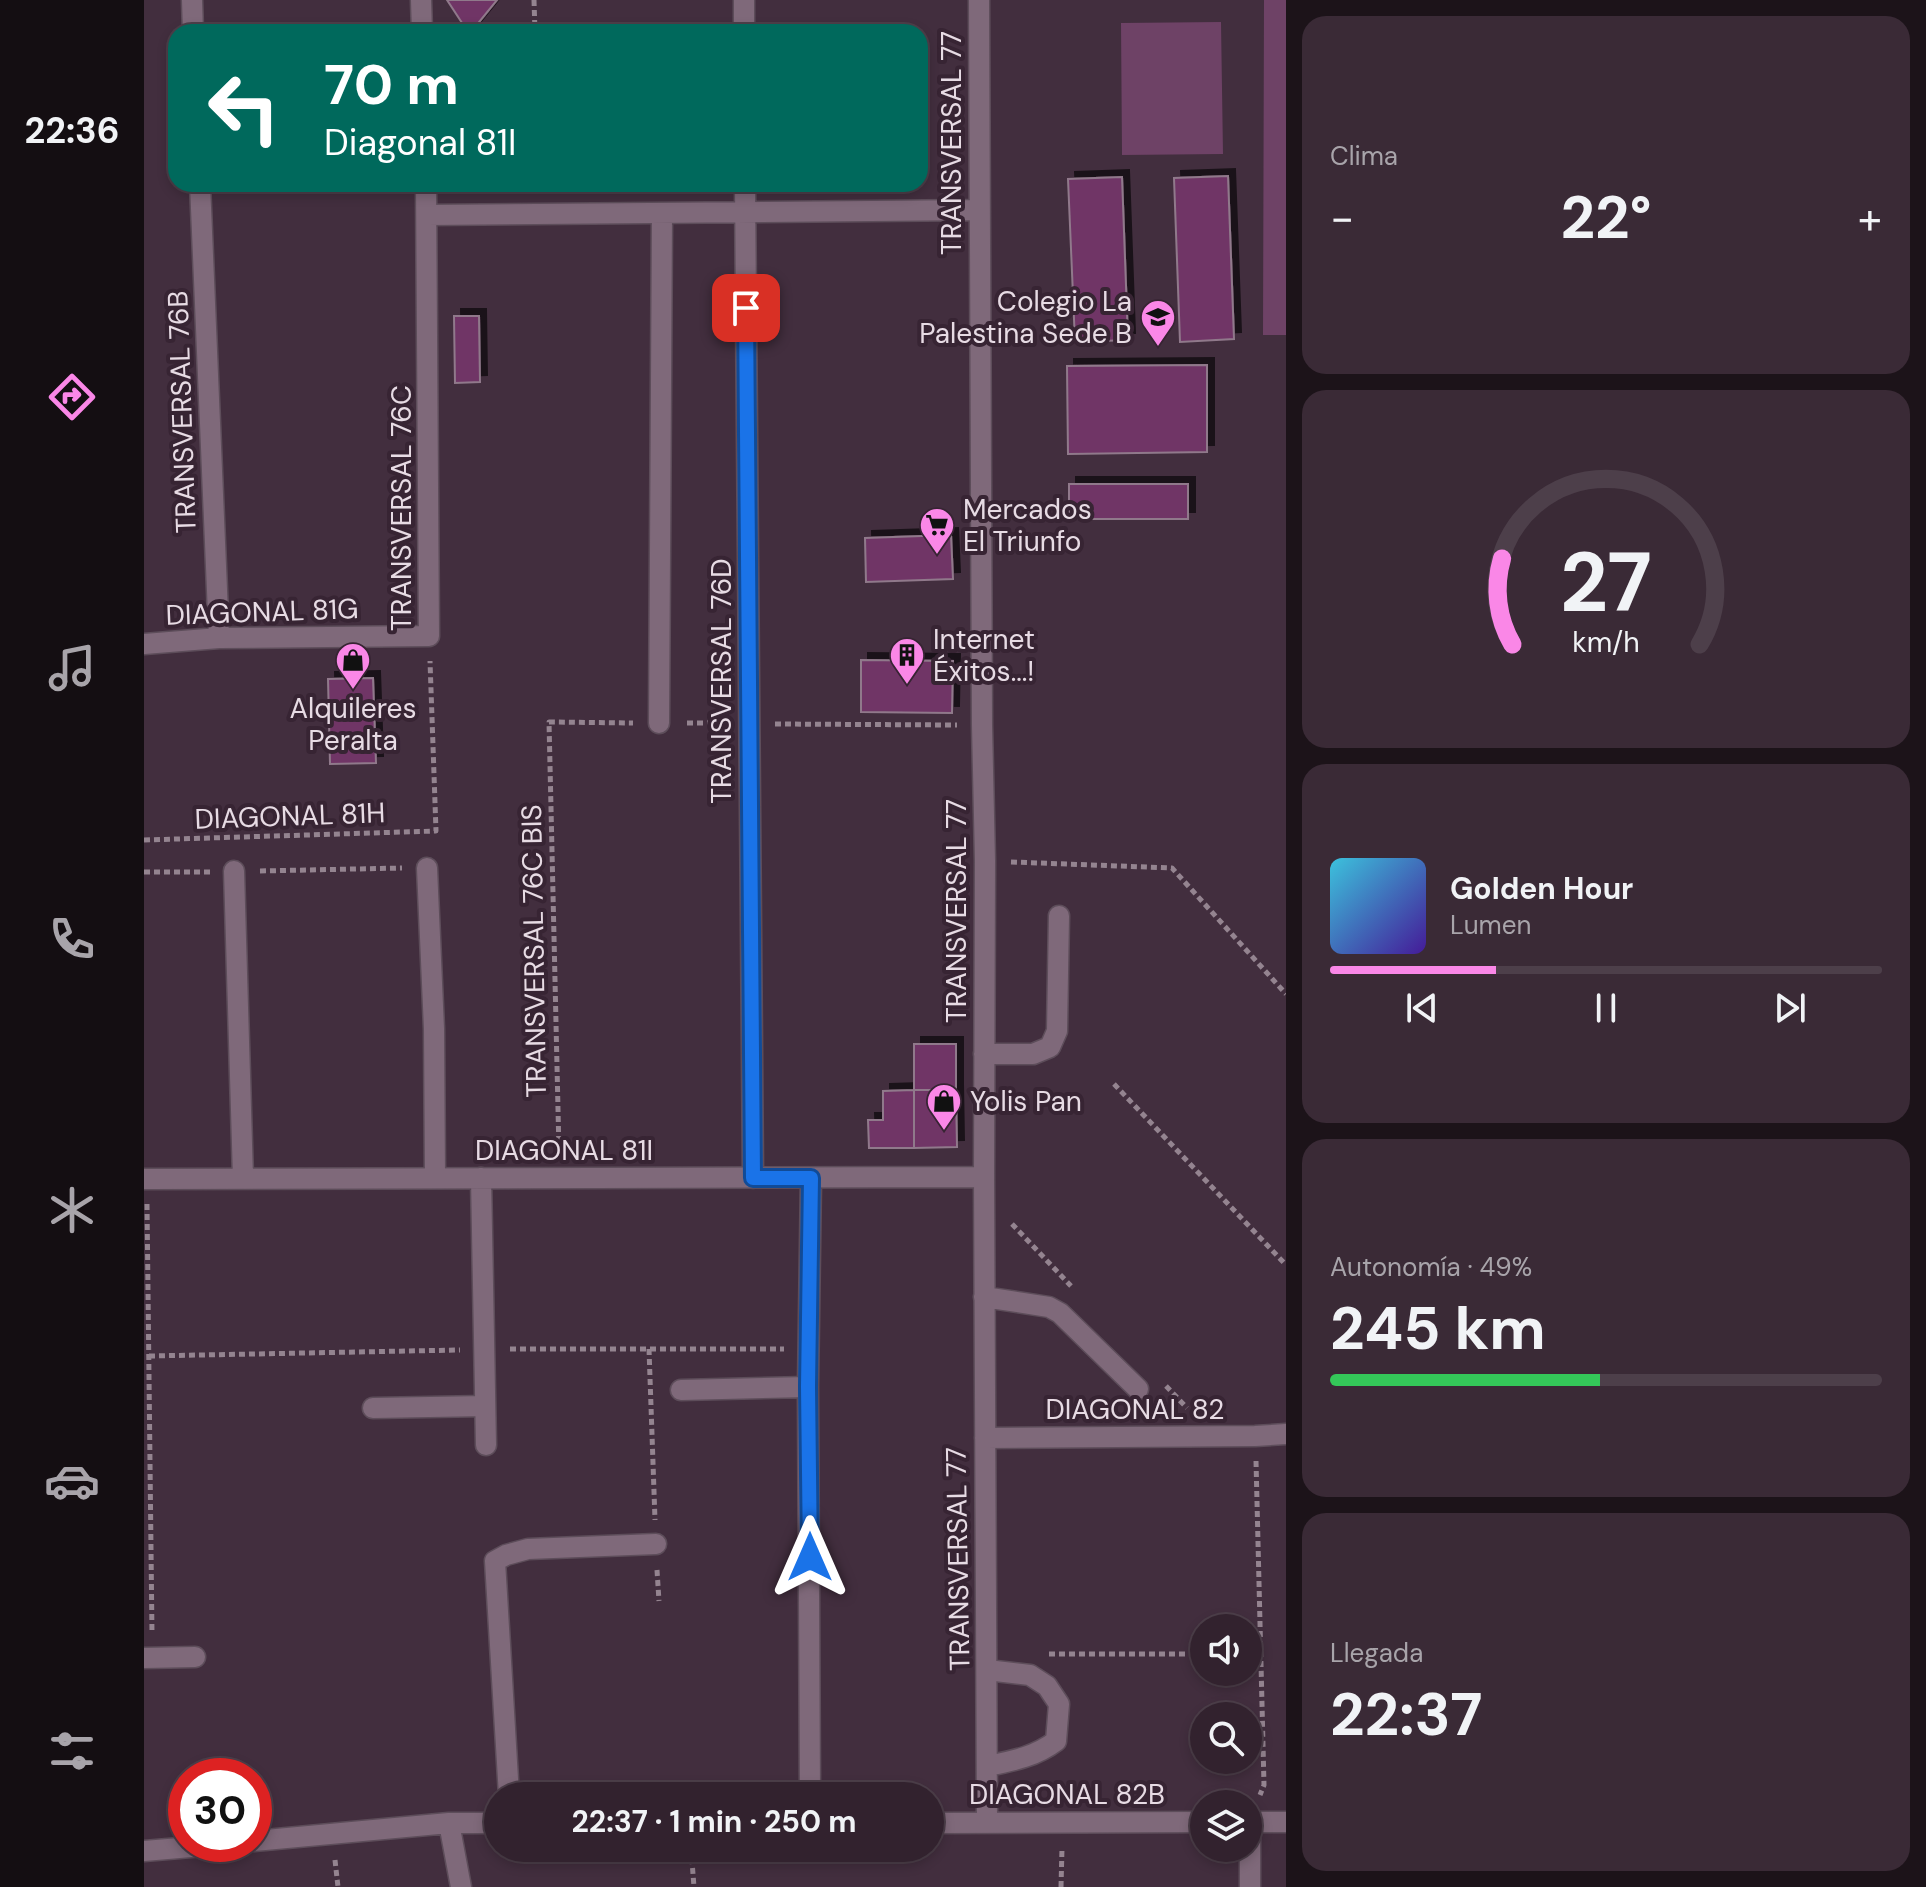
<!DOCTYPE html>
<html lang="es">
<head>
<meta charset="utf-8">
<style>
  body { margin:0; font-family:"DM Sans",sans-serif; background:#3a2a36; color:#f1f3f6; height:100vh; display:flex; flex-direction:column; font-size:30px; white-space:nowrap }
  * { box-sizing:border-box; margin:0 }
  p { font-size:26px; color:#a8a4aa }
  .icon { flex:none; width:44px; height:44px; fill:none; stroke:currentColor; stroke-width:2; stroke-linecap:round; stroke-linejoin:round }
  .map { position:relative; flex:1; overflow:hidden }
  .details { display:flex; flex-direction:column; gap:16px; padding:16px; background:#1c1319; width:640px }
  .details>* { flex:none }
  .top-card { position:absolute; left:24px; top:24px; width:760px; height:168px; border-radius:24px; box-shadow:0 4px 12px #0003,0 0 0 2px #4d3f4a; background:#00695c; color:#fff; overflow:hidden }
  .fabs { position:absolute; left:1046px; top:1614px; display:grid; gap:16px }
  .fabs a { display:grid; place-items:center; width:72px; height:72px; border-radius:50%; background:#32222e; box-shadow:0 4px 12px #0003,0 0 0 2px #4d3f4a; font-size:40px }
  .speed { position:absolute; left:24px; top:1758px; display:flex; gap:16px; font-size:40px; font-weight:700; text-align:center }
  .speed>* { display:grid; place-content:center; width:104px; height:104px; border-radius:50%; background:#32222e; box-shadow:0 4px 12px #0003,0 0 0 2px #4d3f4a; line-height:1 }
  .speed .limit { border:12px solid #d22; background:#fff; color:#111 }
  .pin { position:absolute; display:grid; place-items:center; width:68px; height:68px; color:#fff; margin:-34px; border-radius:16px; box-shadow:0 4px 12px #0006 }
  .me { position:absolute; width:88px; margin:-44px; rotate:0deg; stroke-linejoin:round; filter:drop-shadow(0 0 6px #0008) }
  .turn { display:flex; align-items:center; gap:28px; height:168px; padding:0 24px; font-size:36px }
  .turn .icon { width:104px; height:104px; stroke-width:2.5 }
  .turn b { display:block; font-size:56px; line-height:68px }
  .big { font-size:60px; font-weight:700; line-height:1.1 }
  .details .tile { flex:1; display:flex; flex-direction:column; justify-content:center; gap:12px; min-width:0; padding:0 28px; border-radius:24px; background:#3a2a36 }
  .details .dial { align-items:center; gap:0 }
  .dial svg { height:208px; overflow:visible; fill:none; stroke:#4d3f4a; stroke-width:7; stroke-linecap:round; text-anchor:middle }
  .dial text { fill:#f1f3f6; stroke:none }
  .song { display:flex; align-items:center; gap:24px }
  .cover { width:96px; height:96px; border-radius:12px; background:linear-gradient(135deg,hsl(190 70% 55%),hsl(260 70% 35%)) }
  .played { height:8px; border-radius:4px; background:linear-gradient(90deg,#fa87e7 30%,#4d3f4a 30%) }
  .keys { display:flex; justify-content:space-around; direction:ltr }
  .heat { display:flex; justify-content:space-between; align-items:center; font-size:44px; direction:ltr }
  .charge { height:12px; border-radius:6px; background:linear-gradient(90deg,#34c759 49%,#4d3f4a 0) }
  .trip { position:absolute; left:340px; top:1782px; width:460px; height:80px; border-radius:40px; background:#32222e; box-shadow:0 4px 12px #0003,0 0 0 2px #4d3f4a; font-weight:700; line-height:80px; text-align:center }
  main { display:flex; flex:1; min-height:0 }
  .menu { display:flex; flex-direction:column; width:144px; justify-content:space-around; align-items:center; background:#140e12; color:#a8a4aa }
  .menu .icon { width:56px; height:56px }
  .menu .on { color:#fa87e7 }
  .menu b { font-size:36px; color:#f1f3f6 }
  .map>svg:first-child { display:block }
  .green { fill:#6e4266 }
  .building { fill:#703566; stroke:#90798b; stroke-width:2; filter:url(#shadow) }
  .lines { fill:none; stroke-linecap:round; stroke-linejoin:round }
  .minor-casing { stroke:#5d4d5a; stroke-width:23 }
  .path { stroke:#948490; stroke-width:5; stroke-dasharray:6 4; stroke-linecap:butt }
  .minor { stroke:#7f697a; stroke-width:20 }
  .route-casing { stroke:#114b97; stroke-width:20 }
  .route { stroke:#1a73e8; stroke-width:14 }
  .labels { text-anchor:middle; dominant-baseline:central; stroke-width:8; stroke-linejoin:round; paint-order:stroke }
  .street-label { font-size:28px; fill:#e7dbe4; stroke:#372433 }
  .poi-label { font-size:28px; fill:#e7dbe4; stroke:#372433; text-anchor:start }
</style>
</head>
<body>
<main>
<nav class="menu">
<b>22:36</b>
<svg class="icon on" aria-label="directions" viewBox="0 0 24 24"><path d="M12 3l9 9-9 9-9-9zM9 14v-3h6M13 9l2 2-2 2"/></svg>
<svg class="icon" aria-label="music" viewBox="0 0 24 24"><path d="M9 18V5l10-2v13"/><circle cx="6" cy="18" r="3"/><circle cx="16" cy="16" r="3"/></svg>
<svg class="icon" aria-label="phone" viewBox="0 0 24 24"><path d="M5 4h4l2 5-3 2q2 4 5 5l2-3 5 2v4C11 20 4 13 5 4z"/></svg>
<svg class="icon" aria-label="climate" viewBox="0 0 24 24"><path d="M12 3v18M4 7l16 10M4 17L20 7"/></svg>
<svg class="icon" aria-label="car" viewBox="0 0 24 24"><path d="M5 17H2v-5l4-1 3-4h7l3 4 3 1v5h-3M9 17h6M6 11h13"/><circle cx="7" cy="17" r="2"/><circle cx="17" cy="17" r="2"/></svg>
<svg class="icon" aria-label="filters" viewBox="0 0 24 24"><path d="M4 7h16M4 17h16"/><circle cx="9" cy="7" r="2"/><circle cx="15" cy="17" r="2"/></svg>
</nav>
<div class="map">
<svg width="1142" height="1887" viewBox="0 0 1142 1887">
  <defs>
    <filter id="shadow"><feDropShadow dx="7" dy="-7" stdDeviation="0" flood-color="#0009"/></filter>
  </defs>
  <rect width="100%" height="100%" fill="#422e3e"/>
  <path class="green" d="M1120 0H1142V335H1119Z
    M1077 22 1079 154 978 155 977 23Z"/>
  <path class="building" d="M303 0H353L327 32H324Z
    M1084 176 1090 339 1036 342 1030 178Z
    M978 177 984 340 931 342 924 179Z
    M310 316H335L336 382 311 383Z
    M1063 365V452L924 454 923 366Z
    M925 484H1044V519H925Z
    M807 535 809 579 722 582 721 538Z
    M717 660 809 661 808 713 717 712Z
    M229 678 232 763 186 764 184 679Z
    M770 1044H812V1090H770Z
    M770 1090H812L813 1147 770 1148Z
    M770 1090V1148H725L724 1120H739V1091Z"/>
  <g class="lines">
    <g class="minor-casing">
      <path id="minor" d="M48 0 49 32
        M277 0 278 32
        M600 0V32
        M835 0 838 725 841 861 840 1177 843 1822
        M56 184 75 638
        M601 184 609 1178
        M283 215 835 210
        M0 644 75 638 285 636 282 184
        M515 723 518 213
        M283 868 290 1029 291 1178
        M90 871 99 1178
        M840 1054H889L906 1047 913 1031 915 916
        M337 1178 342 1445
        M0 1179 840 1177
        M840 1297 905 1307 916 1313 994 1389
        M537 1390 664 1387
        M229 1408 341 1406
        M841 1438 1111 1436 1142 1434
        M0 1658 51 1657
        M843 1766C868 1761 891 1757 912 1741L915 1704 903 1686 886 1675 843 1670
        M365 1796 351 1561 362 1555 384 1549 512 1544
        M666 1796 664 1387 667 1178
        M1104 1822H1142
        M1106 1822V1887
        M305 1823 317 1887
        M786 1823 1060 1822
        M110 1841 305 1823H354
        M0 1851 82 1844"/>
    </g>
    <path class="path" d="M390 0 391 32
      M543 723H581
      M631 724 813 725
      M0 840 292 831 286 661
      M867 862 1028 868 1142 994
      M116 871 258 868
      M0 872H66
      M970 1084 1142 1265
      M415 1152 405 722 489 723
      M3 1204 8 1634
      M868 1224 927 1286
      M366 1349H640
      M505 1349 511 1520
      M5 1356 316 1350
      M1022 1386 1043 1408
      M1112 1461 1120 1785 1116 1795
      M513 1570 515 1601
      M1104 1653H1117
      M905 1654H1060
      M547 1848 550 1887
      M191 1860 194 1887
      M917 1887 918 1848"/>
    <use href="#minor" class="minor"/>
  </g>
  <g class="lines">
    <g class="route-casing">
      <path id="route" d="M602 308 609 1178H667L664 1387 666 1557"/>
    </g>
    <use href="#route" class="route"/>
  </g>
  <defs>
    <g id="school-pin" transform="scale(1.8)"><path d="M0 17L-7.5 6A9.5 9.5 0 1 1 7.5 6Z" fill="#fa87e7" stroke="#372433"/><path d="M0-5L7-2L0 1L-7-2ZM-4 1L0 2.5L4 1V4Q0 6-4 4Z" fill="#111"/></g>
    <g id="supermarket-pin" transform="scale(1.8)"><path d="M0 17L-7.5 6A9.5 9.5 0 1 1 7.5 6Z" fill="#fa87e7" stroke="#372433"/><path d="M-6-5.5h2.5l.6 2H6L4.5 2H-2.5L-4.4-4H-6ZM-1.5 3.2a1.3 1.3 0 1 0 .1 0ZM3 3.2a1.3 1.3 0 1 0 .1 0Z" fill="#111"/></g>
    <g id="building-pin" transform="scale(1.8)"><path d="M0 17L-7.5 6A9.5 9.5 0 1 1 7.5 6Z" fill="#fa87e7" stroke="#372433"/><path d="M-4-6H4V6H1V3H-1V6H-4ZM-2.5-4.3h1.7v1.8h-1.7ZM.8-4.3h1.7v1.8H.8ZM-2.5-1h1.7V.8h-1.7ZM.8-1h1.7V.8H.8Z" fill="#111"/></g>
    <g id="shop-pin" transform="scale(1.8)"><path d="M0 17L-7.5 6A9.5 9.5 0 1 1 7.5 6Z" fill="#fa87e7" stroke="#372433"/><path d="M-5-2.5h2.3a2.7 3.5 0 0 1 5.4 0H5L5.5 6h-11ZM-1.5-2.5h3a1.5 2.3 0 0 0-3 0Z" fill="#111"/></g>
  </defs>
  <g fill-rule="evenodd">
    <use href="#school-pin" x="1014" y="317"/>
    <use href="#supermarket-pin" x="793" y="525"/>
    <use href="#building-pin" x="763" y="655"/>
    <use href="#shop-pin" x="209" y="660"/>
    <use href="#shop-pin" x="800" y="1101"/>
  </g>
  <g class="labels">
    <g class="street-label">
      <text transform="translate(807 143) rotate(-90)">TRANSVERSAL 77</text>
      <text transform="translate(38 412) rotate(-92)">TRANSVERSAL 76B</text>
      <text transform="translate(257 508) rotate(-90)">TRANSVERSAL 76C</text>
      <text transform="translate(118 612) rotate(-2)">DIAGONAL 81G</text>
      <text transform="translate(577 681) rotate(-90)">TRANSVERSAL 76D</text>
      <text transform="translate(146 816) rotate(-2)">DIAGONAL 81H</text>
      <text transform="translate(812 911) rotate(-90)">TRANSVERSAL 77</text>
      <text transform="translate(390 951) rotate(-91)">TRANSVERSAL 76C BIS</text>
      <text x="420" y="1150">DIAGONAL 81I</text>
      <text x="991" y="1409">DIAGONAL 82</text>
      <text transform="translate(814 1559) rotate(-91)">TRANSVERSAL 77</text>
      <text x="923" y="1794">DIAGONAL 82B</text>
    </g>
    <g class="poi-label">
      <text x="988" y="301" text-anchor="end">Colegio La<tspan x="988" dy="32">Palestina Sede B</tspan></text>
      <text x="819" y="509">Mercados<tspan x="819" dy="32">El Triunfo</tspan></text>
      <text x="789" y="639">Internet<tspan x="789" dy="32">Éxitos...!</tspan></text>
      <text x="209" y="708" text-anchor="middle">Alquileres<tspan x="209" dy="32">Peralta</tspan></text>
      <text x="826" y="1101">Yolis Pan</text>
    </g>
  </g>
</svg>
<div class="fabs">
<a><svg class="icon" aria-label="sound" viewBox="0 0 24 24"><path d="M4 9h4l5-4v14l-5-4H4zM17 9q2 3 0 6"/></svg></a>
<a><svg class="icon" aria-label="search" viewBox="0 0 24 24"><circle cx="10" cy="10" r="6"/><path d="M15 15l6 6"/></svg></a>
<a><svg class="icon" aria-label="layers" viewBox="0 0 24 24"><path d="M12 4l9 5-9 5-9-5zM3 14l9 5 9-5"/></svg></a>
</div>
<div class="speed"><div class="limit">30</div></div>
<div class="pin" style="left:602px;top:308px;background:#d93025"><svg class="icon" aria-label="arrive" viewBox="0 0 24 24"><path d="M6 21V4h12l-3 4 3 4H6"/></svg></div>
<svg class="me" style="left:666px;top:1557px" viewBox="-20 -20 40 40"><path d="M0-17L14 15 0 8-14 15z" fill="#1a73e8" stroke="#fff" stroke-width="4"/></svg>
<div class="trip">22:37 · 1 min · 250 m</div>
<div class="top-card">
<div class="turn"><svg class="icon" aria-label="left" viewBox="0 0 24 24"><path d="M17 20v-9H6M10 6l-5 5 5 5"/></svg><div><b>70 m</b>Diagonal 81I</div></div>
</div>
</div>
<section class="details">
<div class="tile"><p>Clima</p>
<div class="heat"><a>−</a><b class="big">22°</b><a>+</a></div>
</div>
<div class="tile dial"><svg viewBox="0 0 100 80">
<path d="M14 69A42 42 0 1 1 86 69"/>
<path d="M14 69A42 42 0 0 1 10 36" stroke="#fa87e7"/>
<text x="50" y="56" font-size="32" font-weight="700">27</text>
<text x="50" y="72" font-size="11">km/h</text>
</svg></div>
<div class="tile">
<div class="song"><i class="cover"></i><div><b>Golden Hour</b><p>Lumen</p></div></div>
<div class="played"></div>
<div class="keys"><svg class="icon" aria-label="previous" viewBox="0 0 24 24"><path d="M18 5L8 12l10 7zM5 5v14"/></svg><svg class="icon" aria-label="pause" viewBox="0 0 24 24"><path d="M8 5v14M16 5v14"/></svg><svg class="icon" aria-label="next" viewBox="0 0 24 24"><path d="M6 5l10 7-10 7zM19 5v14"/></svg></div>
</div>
<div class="tile"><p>Autonomía · 49%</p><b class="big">245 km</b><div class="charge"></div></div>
<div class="tile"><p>Llegada</p><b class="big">22:37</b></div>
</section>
</main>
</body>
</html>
